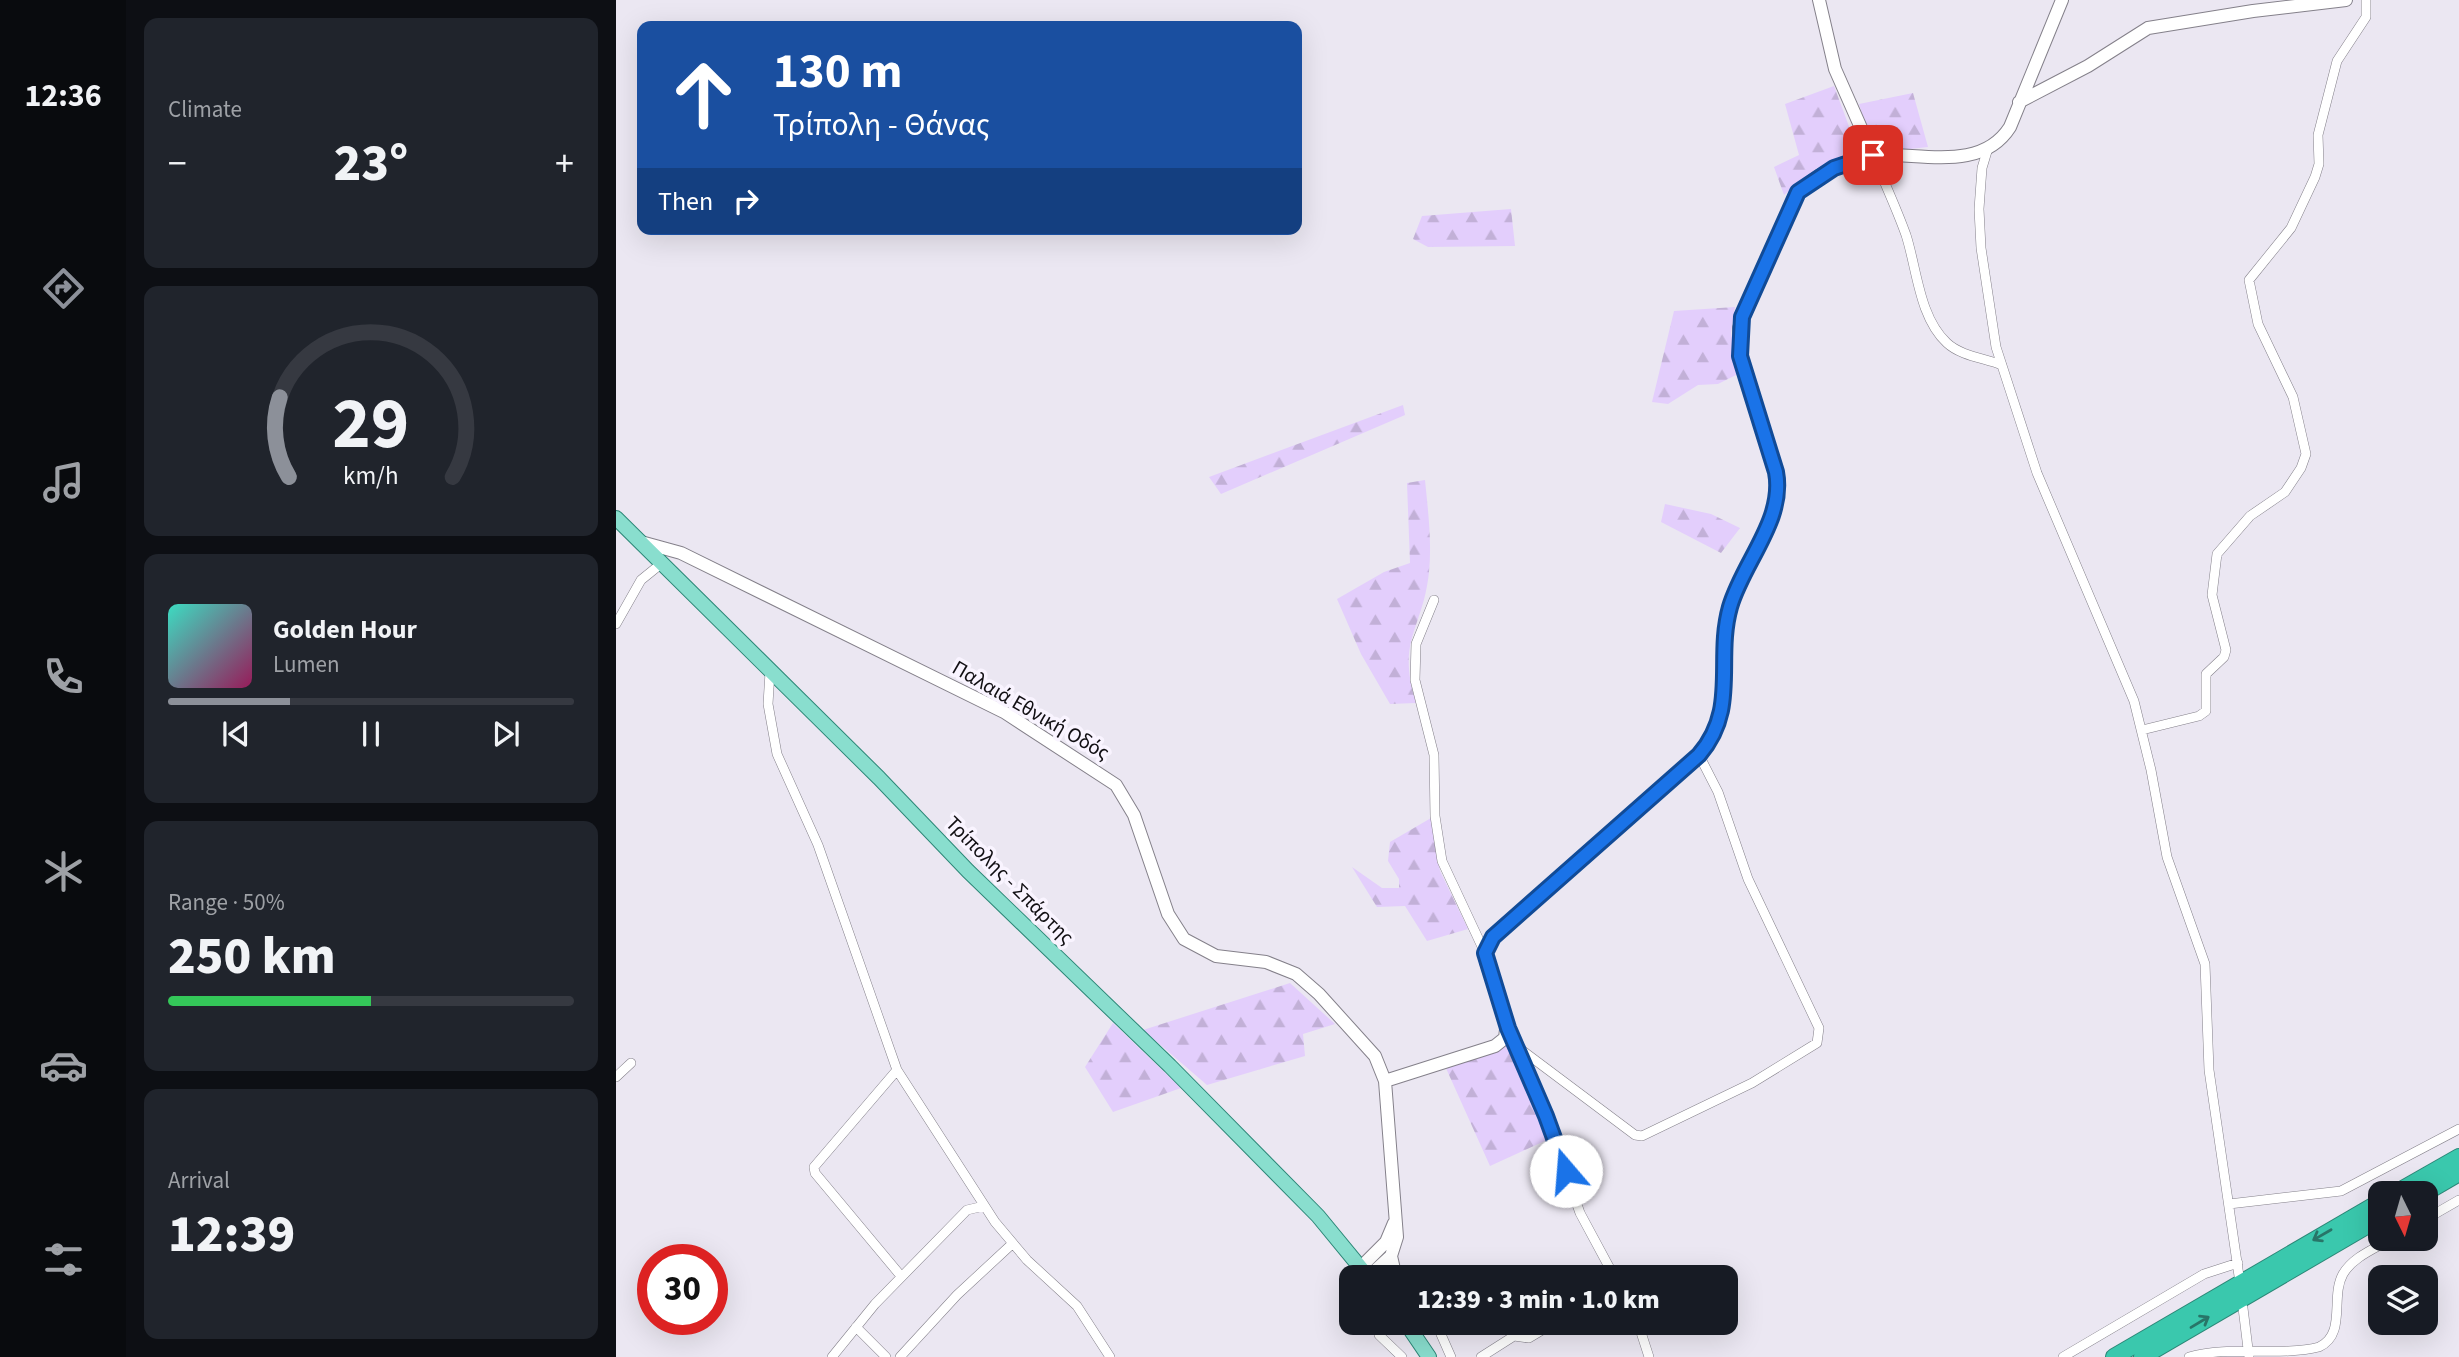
<!DOCTYPE html>
<html lang="en">
<head>
<meta charset="utf-8">
<style>
  body { margin:0; font-family:"Source Sans 3",sans-serif; background:#20242c; color:#f1f3f6; height:100vh; display:flex; flex-direction:column; font-size:26px; white-space:nowrap }
  * { box-sizing:border-box; margin:0 }
  p { font-size:23px; color:#9ea1a6 }
  .icon { flex:none; width:38px; height:38px; fill:none; stroke:currentColor; stroke-width:2; stroke-linecap:round; stroke-linejoin:round }
  .map { position:relative; flex:1; overflow:hidden }
  .details { display:flex; flex-direction:column; gap:18px; padding:18px; background:#0d0f14; width:490px }
  .details>* { flex:none }
  .guide { position:absolute; left:21px; top:21px; width:665px; height:214px; border-radius:14px; box-shadow:0 7px 28px #0002; background:#1a4fa0; color:#fff; overflow:hidden }
  .needle { width:46px; rotate:175deg }
  .fabs { position:absolute; left:1752px; top:1181px; display:grid; gap:14px }
  .fabs a { display:grid; place-items:center; width:70px; height:70px; border-radius:14px; background:#171b24; box-shadow:0 7px 28px #0002; font-size:35px }
  .speed { position:absolute; left:21px; top:1244px; display:flex; gap:14px; font-size:35px; font-weight:700; text-align:center }
  .speed>* { display:grid; place-content:center; width:91px; height:91px; border-radius:50%; background:#171b24; box-shadow:0 7px 28px #0002; line-height:1 }
  .speed .limit { border:10px solid #d22; background:#fff; color:#111 }
  .pin { position:absolute; display:grid; place-items:center; width:60px; height:60px; color:#fff; margin:-30px; border-radius:14px; box-shadow:0 4px 10px #0006 }
  .me { position:absolute; width:77px; margin:-38px; rotate:342deg; stroke-linejoin:round; filter:drop-shadow(0 0 5px #0008) }
  .turn { display:flex; align-items:center; gap:24px; height:147px; padding:0 21px; font-size:32px }
  .turn .icon { width:91px; height:91px; stroke-width:2.5 }
  .turn b { display:block; font-size:49px; line-height:60px }
  .then { display:flex; align-items:center; height:66px; padding:0 21px; background:#0003; gap:14px; font-size:26px }
  .big { font-size:52px; font-weight:800; line-height:1.1 }
  .details .card { flex:1; display:flex; flex-direction:column; justify-content:center; gap:10px; min-width:0; padding:0 24px; border-radius:14px; background:#20242c }
  .details .dial { align-items:center; gap:0 }
  .dial svg { height:182px; overflow:visible; fill:none; stroke:#363941; stroke-width:7; stroke-linecap:round; text-anchor:middle }
  .dial text { fill:#f1f3f6; stroke:none }
  .song { display:flex; align-items:center; gap:21px }
  .cover { width:84px; height:84px; border-radius:10px; background:linear-gradient(135deg,hsl(170 70% 55%),hsl(330 70% 35%)) }
  .played { height:7px; border-radius:4px; background:linear-gradient(90deg,#8c9099 30%,#363941 30%) }
  .keys { display:flex; justify-content:space-around; direction:ltr }
  .heat { display:flex; justify-content:space-between; align-items:center; font-size:38px; direction:ltr }
  .charge { height:10px; border-radius:5px; background:linear-gradient(90deg,#34c759 50%,#363941 0) }
  .trip { position:absolute; left:723px; top:1265px; width:399px; height:70px; border-radius:14px; background:#171b24; box-shadow:0 7px 28px #0002; font-weight:800; line-height:70px; text-align:center }
  main { display:flex; flex:1; min-height:0 }
  .dock { display:flex; flex-direction:column; width:126px; justify-content:space-around; align-items:center; background:#090b0e; color:#9ea1a6 }
  .dock .icon { width:49px; height:49px }
  .dock .on { color:#8c9099 }
  .dock b { font-size:32px; color:#f1f3f6 }
  .map>svg:first-child { display:block }
  .forest { fill:url(#forest-firs) }
  .lines { fill:none; stroke-linecap:round; stroke-linejoin:round }
  .street-casing { stroke:#84808a; stroke-width:10 }
  .secondary-casing { stroke:#84808a; stroke-width:14 }
  .primary-casing { stroke:#2c8777; stroke-width:16 }
  .highway-casing { stroke:#2c8777; stroke-width:18 }
  .street { stroke:#fff; stroke-width:9 }
  .secondary { stroke:#fff; stroke-width:12 }
  .primary { stroke:#89dece; stroke-width:14 }
  .highway { stroke:#3ac8ad; stroke-width:16 }
  .oneway { stroke:#287568 }
  .route-casing { stroke:#114b97; stroke-width:18 }
  .route { stroke:#1a73e8; stroke-width:12 }
  .labels { text-anchor:middle; dominant-baseline:central; stroke-width:7; stroke-linejoin:round; paint-order:stroke }
  .street-label { font-size:21px; fill:#110f13; stroke:#f9f4ff }
</style>
</head>
<body>
<main>
<nav class="dock">
<b>12:36</b>
<svg class="icon on" aria-label="directions" viewBox="0 0 24 24"><path d="M12 3l9 9-9 9-9-9zM9 14v-3h6M13 9l2 2-2 2"/></svg>
<svg class="icon" aria-label="music" viewBox="0 0 24 24"><path d="M9 18V5l10-2v13"/><circle cx="6" cy="18" r="3"/><circle cx="16" cy="16" r="3"/></svg>
<svg class="icon" aria-label="phone" viewBox="0 0 24 24"><path d="M5 4h4l2 5-3 2q2 4 5 5l2-3 5 2v4C11 20 4 13 5 4z"/></svg>
<svg class="icon" aria-label="climate" viewBox="0 0 24 24"><path d="M12 3v18M4 7l16 10M4 17L20 7"/></svg>
<svg class="icon" aria-label="car" viewBox="0 0 24 24"><path d="M5 17H2v-5l4-1 3-4h7l3 4 3 1v5h-3M9 17h6M6 11h13"/><circle cx="7" cy="17" r="2"/><circle cx="17" cy="17" r="2"/></svg>
<svg class="icon" aria-label="filters" viewBox="0 0 24 24"><path d="M4 7h16M4 17h16"/><circle cx="9" cy="7" r="2"/><circle cx="15" cy="17" r="2"/></svg>
</nav>
<section class="details">
<div class="card"><p>Climate</p>
<div class="heat"><a>−</a><b class="big">23°</b><a>+</a></div>
</div>
<div class="card dial"><svg viewBox="0 0 100 80">
<path d="M14 69A42 42 0 1 1 86 69"/>
<path d="M14 69A42 42 0 0 1 10 34" stroke="#8c9099"/>
<text x="50" y="56" font-size="32" font-weight="700">29</text>
<text x="50" y="72" font-size="11">km/h</text>
</svg></div>
<div class="card">
<div class="song"><i class="cover"></i><div><b>Golden Hour</b><p>Lumen</p></div></div>
<div class="played"></div>
<div class="keys"><svg class="icon" aria-label="previous" viewBox="0 0 24 24"><path d="M18 5L8 12l10 7zM5 5v14"/></svg><svg class="icon" aria-label="pause" viewBox="0 0 24 24"><path d="M8 5v14M16 5v14"/></svg><svg class="icon" aria-label="next" viewBox="0 0 24 24"><path d="M6 5l10 7-10 7zM19 5v14"/></svg></div>
</div>
<div class="card"><p>Range · 50%</p><b class="big">250 km</b><div class="charge"></div></div>
<div class="card"><p>Arrival</p><b class="big">12:39</b></div>
</section>
<div class="map">
<svg width="1843" height="1357" viewBox="0 0 1843 1357">
  <defs>
    <pattern id="forest-firs" width="22" height="20" patternUnits="userSpaceOnUse" patternTransform="scale(1.75)"><rect width="22" height="20" fill="#e3cefc"/><path d="M5 1l3.5 6h-7zM16 11l3.5 6h-7z" fill="#c2b0d7"/></pattern>
  </defs>
  <rect width="100%" height="100%" fill="#ebe7f2"/>
  <path class="forest" d="M1218 86 1244 156 1201 168 1168 195 1158 167 1183 155 1169 104Z
    M1297 93 1312 147 1258 153 1243 104Z
    M895 209 899 246 812 247 797 239 806 216Z
    M1119 307 1115 333 1124 373 1102 384 1082 385 1052 404 1036 402 1058 311Z
    M787 405 789 415 605 494 593 477Z
    M809 480C812 511 816 541 813 572 807 630 780 639 800 703L774 704 745 654 721 599 768 572 794 563 791 483Z
    M1049 504 1095 514 1124 528 1105 553 1045 522Z
    M815 818 824 871 852 929 811 941 789 906 761 907 736 867 766 888H783V879L772 861 774 842Z
    M674 983 719 1024 687 1034 689 1056 591 1085 527 1030Z
    M497 1023 565 1088 497 1112 469 1067Z
    M893 1044 933 1139 874 1166 829 1066Z"/>
  <g class="lines">
    <g class="street-casing">
      <path id="street" d="M1372 148 1366 168 1363 209 1365 248 1380 347 1421 473 1518 701 1535 770 1551 857 1589 964 1593 1070 1623 1276
        M1257 155C1268 182 1280 207 1290 235 1301 269 1303 317 1331 343 1345 356 1368 358 1386 365
        M818 600 800 644 799 680 818 755 819 816 826 861 869 953
        M0 624 25 580 46 563
        M154 672 152 704 161 754 202 845 281 1070 379 1222 411 1260 461 1306 494 1357
        M1526 730 1583 716 1590 711V674L1608 657 1610 650 1596 595 1601 554 1634 516 1669 492 1685 468 1690 454 1677 397 1642 324 1633 280 1675 228 1699 177 1703 164 1702 135 1721 61 1750 17V0
        M892 1028 930 1116 964 1213 999 1278
        M899 1045 1019 1135 1026 1136 1136 1083 1201 1043 1203 1028 1132 879 1102 792 1083 755
        M281 1070 198 1167 199 1173 285 1276
        M0 1077 15 1063
        M1613 1204 1725 1191 1843 1129
        M1810 1219 1843 1200
        M1627 1308 1633 1357
        M763 1323V1335L786 1357
        M820 1323 835 1357
        M1022 1323 1033 1357
        M240 1327 270 1357
        M216 1357 259 1304 351 1210 368 1206
        M284 1357 341 1295 396 1244
        M865 1357 898 1336 913 1338 938 1323
        M1447 1357 1588 1274 1622 1263
        M1573 1357C1614 1345 1663 1357 1703 1347 1731 1334 1714 1297 1727 1274 1737 1257 1758 1249 1775 1239"/>
    </g>
    <g class="secondary-casing">
      <path id="secondary" d="M1203 0 1219 69 1257 155
        M1403 102 1472 66 1532 28 1637 11 1730 0
        M25 542 65 553 388 712 500 785 518 815 552 914 568 939 600 956 650 962 680 974 703 994 759 1056 769 1081 781 1237 775 1256 752 1277
        M769 1081 879 1046 889 1038 891 1021 870 962 869 953 877 937 1083 755C1123 709 1099 660 1114 607 1127 562 1170 519 1160 472L1124 356 1123 328 1178 198C1194 176 1231 158 1258 155 1303 152 1365 173 1394 127L1446 0
        M775 1256 780 1278
        M744 1268 770 1242 778 1223"/>
    </g>
    <g class="primary-casing">
      <path id="primary" d="M0 518 263 778 352 871 554 1066 702 1216 753 1278
        M790 1323 813 1357"/>
    </g>
    <g class="highway-casing">
      <path id="highway" d="M1778 1194 1843 1157
        M1807 1194 1843 1173
        M1498 1357 1764 1202
        M1526 1357 1764 1218"/>
    </g>
    <use href="#street" class="street"/>
    <use href="#secondary" class="secondary"/>
    <use href="#primary" class="primary"/>
    <use href="#highway" class="highway"/>
  </g>
  <defs><path id="oneway-shaft" d="M-6 0H5M1.5-3L5.5 0L1.5 3" fill="none" stroke-width="1.6" stroke-linecap="round" stroke-linejoin="round" transform="scale(1.75)"/></defs>
  <g class="oneway">
    <use href="#oneway-shaft" transform="translate(1706 1235) rotate(150)"/>
    <use href="#oneway-shaft" transform="translate(1584 1322) rotate(-31)"/>
  </g>
  <g class="lines">
    <g class="route-casing">
      <path id="route" d="M950 1171 930 1116 892 1028 869 953 877 937 1083 755C1123 709 1099 660 1114 607 1127 562 1169 520 1160 472L1124 356 1126 317 1182 192 1218 168 1257 155"/>
    </g>
    <use href="#route" class="route"/>
  </g>
  <g class="labels">
    <g class="street-label">
      <text transform="translate(415 710) rotate(30)">Παλαιά Εθνική Οδός</text>
      <text transform="translate(394 880) rotate(45)">Τρίπολης - Σπάρτης</text>
    </g>
  </g>
</svg>
<div class="fabs">
<a><svg class="needle" viewBox="-14 -14 28 28"><path d="M0-13l5 13h-10z" fill="#e53935"/><path d="M0 13l5-13h-10z" fill="#9ea1a6"/></svg></a>
<a><svg class="icon" aria-label="layers" viewBox="0 0 24 24"><path d="M12 4l9 5-9 5-9-5zM3 14l9 5 9-5"/></svg></a>
</div>
<div class="speed"><div class="limit">30</div></div>
<div class="pin" style="left:1257px;top:155px;background:#d93025"><svg class="icon" aria-label="arrive" viewBox="0 0 24 24"><path d="M6 21V4h12l-3 4 3 4H6"/></svg></div>
<svg class="me" style="left:950px;top:1171px" viewBox="-20 -20 40 40"><circle r="19" fill="#fff"/><path d="M0-13L10 11 0 6-10 11z" fill="#1a73e8"/></svg>
<div class="trip">12:39 · 3 min · 1.0 km</div>
<div class="guide">
<div class="turn"><svg class="icon" aria-label="ahead" viewBox="0 0 24 24"><path d="M12 20V5M6 11l6-6 6 6"/></svg><div><b>130 m</b>Τρίπολη - Θάνας</div></div>
<div class="then">Then<svg class="icon" aria-label="right" viewBox="0 0 24 24"><path d="M7 20v-9h11M14 6l5 5-5 5"/></svg></div>
</div>
</div>
</main>
</body>
</html>
